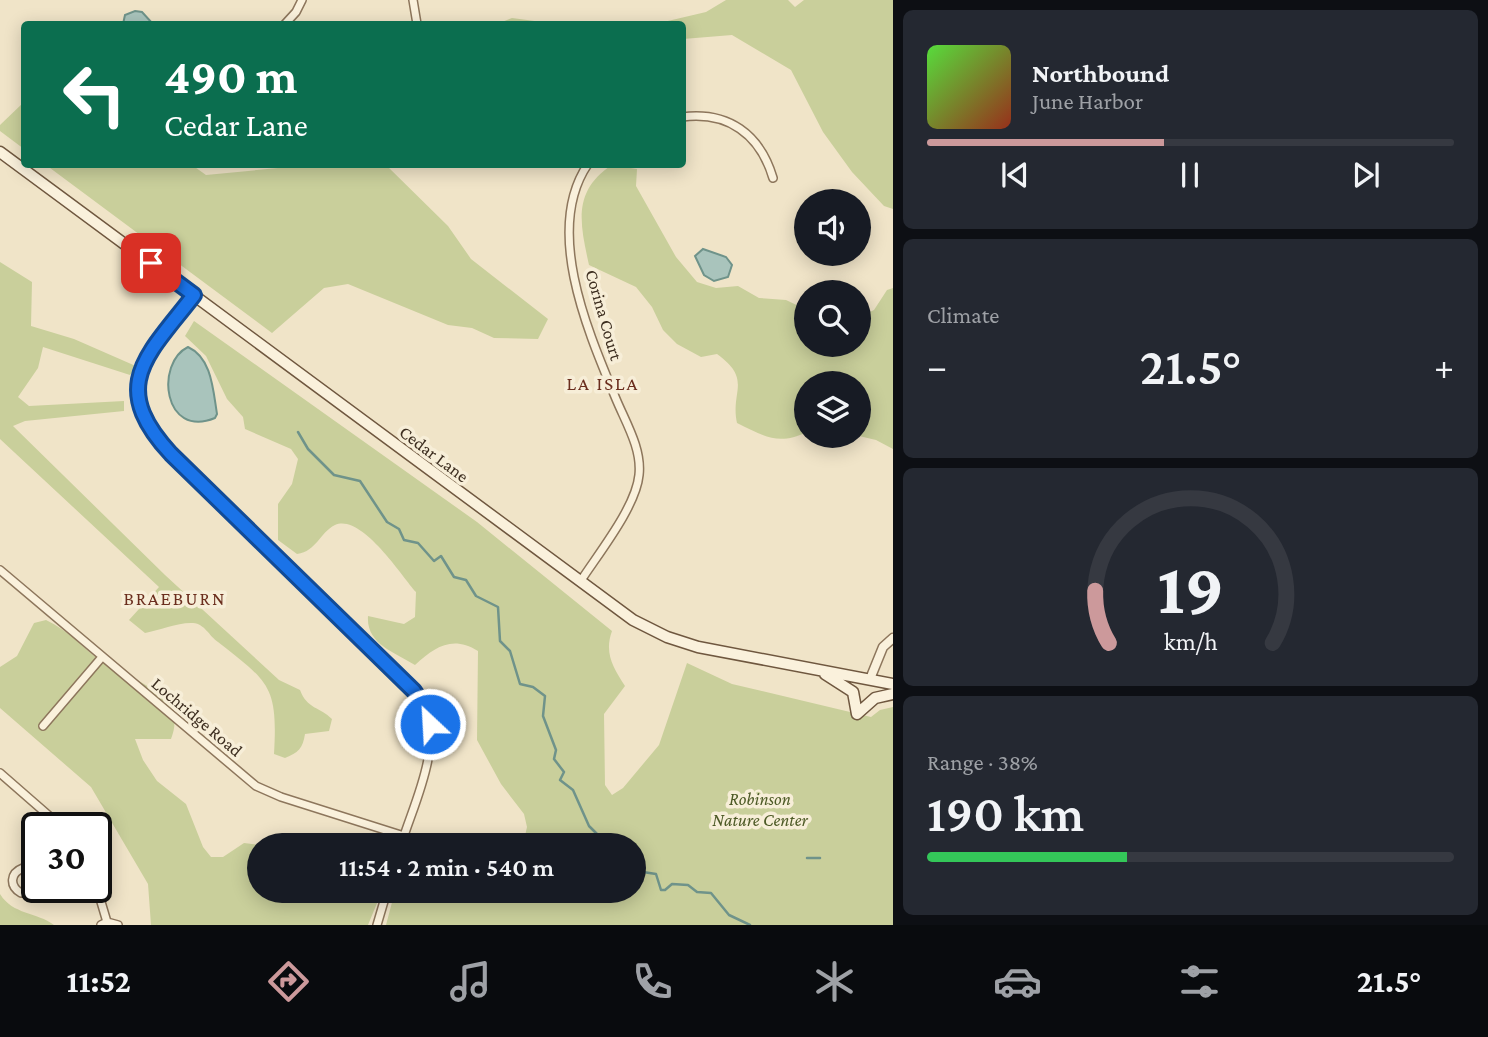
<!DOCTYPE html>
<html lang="en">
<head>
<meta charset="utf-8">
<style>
  body { margin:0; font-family:"Crimson Pro",serif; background:#242831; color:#f1f3f6; height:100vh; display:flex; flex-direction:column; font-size:26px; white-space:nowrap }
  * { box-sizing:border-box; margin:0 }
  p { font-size:23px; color:#9ea1a6 }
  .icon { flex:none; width:38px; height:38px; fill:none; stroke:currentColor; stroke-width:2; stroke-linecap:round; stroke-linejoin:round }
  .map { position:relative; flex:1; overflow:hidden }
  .drawer { display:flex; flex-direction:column; gap:10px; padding:10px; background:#0d0f14; width:595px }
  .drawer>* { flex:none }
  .top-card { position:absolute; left:21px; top:21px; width:665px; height:147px; border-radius:7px; box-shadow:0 4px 18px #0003; background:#0b6e4f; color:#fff; overflow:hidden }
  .fabs { position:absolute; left:794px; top:189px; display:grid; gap:14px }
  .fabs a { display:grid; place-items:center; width:77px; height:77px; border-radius:50%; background:#171b24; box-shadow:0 4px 18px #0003; font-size:35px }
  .speed { position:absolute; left:21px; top:812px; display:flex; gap:14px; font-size:35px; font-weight:700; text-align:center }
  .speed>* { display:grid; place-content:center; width:91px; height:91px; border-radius:50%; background:#171b24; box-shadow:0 4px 18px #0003; line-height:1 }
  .speed .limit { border:4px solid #111; border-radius:10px; background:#fff; color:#111 }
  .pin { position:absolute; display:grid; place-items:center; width:60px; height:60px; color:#fff; margin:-30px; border-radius:14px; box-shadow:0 4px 10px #0006 }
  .me { position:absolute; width:77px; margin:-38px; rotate:335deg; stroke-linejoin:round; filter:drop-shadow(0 0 5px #0008) }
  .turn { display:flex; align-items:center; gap:24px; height:147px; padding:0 28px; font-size:32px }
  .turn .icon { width:91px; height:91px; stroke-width:2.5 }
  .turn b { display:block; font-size:49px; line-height:60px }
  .big { font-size:52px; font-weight:600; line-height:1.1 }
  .drawer .widget { flex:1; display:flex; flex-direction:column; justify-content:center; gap:10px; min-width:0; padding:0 24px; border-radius:10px; background:#242831 }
  .drawer .dial { align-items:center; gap:0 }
  .dial svg { height:182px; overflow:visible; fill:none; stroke:#363941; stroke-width:7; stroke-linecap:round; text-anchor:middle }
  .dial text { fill:#f1f3f6; stroke:none }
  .song { display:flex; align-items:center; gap:21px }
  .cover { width:84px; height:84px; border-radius:10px; background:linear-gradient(135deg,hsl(110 70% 55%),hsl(10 70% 35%)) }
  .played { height:7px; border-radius:4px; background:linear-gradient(90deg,#cc999b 45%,#363941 45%) }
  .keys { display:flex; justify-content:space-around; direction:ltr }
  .heat { display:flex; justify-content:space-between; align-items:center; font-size:38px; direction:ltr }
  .charge { height:10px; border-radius:5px; background:linear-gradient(90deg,#34c759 38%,#363941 0) }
  .trip { position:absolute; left:247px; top:833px; width:399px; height:70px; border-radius:35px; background:#171b24; box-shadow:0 4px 18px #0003; font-weight:600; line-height:70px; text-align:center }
  .dock { display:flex; height:112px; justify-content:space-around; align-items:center; background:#090b0e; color:#9ea1a6 }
  .dock .icon { width:49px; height:49px }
  .dock .current { color:#cc999b }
  .dock b { font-size:32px; color:#f1f3f6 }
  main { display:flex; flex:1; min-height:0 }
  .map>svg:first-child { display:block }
  .green { fill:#c9cf9b }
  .water { fill:#a9c4bc; stroke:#6f938a; stroke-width:2 }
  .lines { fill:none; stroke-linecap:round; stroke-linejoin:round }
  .stream { stroke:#6f938a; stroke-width:2.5 }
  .minor-casing { stroke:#8d765c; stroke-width:10 }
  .tertiary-casing { stroke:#8d765c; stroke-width:11 }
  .secondary-casing { stroke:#6f573f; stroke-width:13 }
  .minor { stroke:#faf1dc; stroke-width:7 }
  .tertiary { stroke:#faf1dc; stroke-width:8 }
  .secondary { stroke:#faf1dc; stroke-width:10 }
  .route-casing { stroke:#114b97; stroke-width:18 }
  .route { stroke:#1a73e8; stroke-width:12 }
  .labels { text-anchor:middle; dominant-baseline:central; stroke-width:7; stroke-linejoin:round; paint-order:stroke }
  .street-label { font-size:18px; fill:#3d2e20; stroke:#f7eed8 }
  .park-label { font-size:18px; font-style:italic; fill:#4d5a26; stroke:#f7eed8 }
  .neighbourhood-label { font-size:19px; letter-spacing:2px; fill:#6b2e1e; stroke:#f7eed8 }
</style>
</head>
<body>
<main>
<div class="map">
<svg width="893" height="925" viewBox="0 0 893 925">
  <rect width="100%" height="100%" fill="#f0e4c8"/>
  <path class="green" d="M726 0H788L795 7 804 0H893V209L884 206 852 172 823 132 791 70 732 35 683 39 682 24H655L706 12Z
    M512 18 557 24H497Z
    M24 102V149L0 131V125Z
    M46 165H192L206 175 278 168 282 165H386L448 226 471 259 548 319 538 339 494 338 472 328 448 325 348 284 324 288 272 333Z
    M612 165 637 169 636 186 676 257 697 282 716 288 738 286 759 298 786 300 807 310V345H859V317L874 310 887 290 893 288V449L876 440 859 436V383H807V432C778 446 764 436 737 423 730 391 753 380 717 354L701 357 677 344 663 330 652 307 636 287 589 265C580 224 572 191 612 165Z
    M0 262 32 282 31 326 74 339 138 367 130 375 43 347 38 368 18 397 29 406 124 401V411L25 421 13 426 165 575 279 680 300 690C307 709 320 707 332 719L329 731 305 734C303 748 298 753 285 758L274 754C278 686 269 682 218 642 209 636 205 624 193 623 179 622 160 630 145 633L129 620 159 587 0 439Z
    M194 321 477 522 612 631C604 653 613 667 625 686L604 714 605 785 612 795 623 788 659 745 687 663 732 684 871 717 880 710 893 707V925H386L395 891H463L479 900 492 891H634V845H523L527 827 524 814 501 784 477 740 478 651C452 635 435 647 415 665 394 652 366 644 368 616L404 624 415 617 416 592C401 575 361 513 335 525 319 533 317 551 297 554L278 540V504L292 484 298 459 291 449 245 429 243 417 227 399 206 356 185 336Z
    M46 620C69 631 79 644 98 659 126 679 190 692 171 739H135L143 760 157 781 186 804 203 847 211 857H223L244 843 261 845 259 891H382L368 925H151L148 884 91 787 0 708V667L17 656 34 623Z
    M0 894C13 915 37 912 54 925H0Z"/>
  <path class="water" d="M135 11 142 12 153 24H123L125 15Z
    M703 249 726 257 732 265 728 277 714 281 704 275 695 256Z
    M188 347C212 358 213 390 217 414L215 418C163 439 155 363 188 347Z"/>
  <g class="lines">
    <path class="stream" d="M298 432 308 449 334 475 360 481 387 522 399 529 404 540 418 543 434 561 441 556 454 577 466 580 476 596 498 607 500 641 510 651 520 684 533 687 545 696 543 716 556 750 554 759 564 772 560 780 573 790 589 826 608 845
      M807 858H820
      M634 877 643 872 656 874 661 890H665L672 884 688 885 697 892 711 893 729 915 750 925"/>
    <g class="minor-casing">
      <path id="minor" d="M413 0 417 24
        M285 24 296 12 302 0
        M682 117C728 111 760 134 773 178
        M194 295C147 355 107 386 171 454L420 698C446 743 415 799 401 845
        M0 570 256 786 281 797 404 836
        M580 582C598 554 636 507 639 475 642 449 626 423 616 399 589 334 543 230 588 164
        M43 726 102 657
        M0 773 63 828
        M37 877 32 870 23 868C10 873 9 886 21 893L31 892 37 885
        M96 885 107 922
        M101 925 107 922 118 925
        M377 925 387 891"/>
    </g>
    <g class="tertiary-casing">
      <path id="tertiary" d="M870 679 883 647 893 638"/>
    </g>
    <g class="secondary-casing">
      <path id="secondary" d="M0 152 633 620 667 637 698 647 893 684
        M825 674 853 692 857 714
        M857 714 875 698 893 694"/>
    </g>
    <use href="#minor" class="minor"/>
    <use href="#tertiary" class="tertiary"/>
    <use href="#secondary" class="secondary"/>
  </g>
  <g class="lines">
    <g class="route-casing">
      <path id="route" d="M151 263 194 295C148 355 107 385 171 454L414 691 424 706 430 724"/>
    </g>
    <use href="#route" class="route"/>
  </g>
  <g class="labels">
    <g class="street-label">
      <text transform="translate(604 315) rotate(74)">Corina Court</text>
      <text transform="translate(434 454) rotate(37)">Cedar Lane</text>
      <text transform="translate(197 717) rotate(40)">Lochridge Road</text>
    </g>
    <g class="park-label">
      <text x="760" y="799">Robinson<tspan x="760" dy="21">Nature Center</tspan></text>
    </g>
    <g class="neighbourhood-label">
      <text x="603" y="383">LA ISLA</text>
      <text x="175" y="598">BRAEBURN</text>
    </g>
  </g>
</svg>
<div class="fabs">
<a><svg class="icon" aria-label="sound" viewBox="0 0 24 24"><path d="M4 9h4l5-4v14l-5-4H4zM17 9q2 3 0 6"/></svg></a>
<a><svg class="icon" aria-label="search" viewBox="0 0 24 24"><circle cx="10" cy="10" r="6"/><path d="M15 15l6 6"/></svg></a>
<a><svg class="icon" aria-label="layers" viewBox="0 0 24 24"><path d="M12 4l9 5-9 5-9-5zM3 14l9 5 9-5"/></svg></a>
</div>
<div class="speed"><div class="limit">30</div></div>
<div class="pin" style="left:151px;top:263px;background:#d93025"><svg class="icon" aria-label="arrive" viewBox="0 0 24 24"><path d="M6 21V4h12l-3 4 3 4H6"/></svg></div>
<svg class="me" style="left:430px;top:724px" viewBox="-20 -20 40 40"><circle r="17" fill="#1a73e8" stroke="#fff" stroke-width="3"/><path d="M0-11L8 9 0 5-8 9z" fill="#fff"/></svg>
<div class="trip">11:54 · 2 min · 540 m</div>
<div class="top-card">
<div class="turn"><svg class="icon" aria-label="left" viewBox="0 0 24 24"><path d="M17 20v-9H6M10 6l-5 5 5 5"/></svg><div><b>490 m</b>Cedar Lane</div></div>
</div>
</div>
<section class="drawer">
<div class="widget">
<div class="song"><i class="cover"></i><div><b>Northbound</b><p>June Harbor</p></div></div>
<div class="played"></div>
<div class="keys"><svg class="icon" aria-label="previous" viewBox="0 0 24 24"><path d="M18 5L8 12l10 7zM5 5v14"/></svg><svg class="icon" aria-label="pause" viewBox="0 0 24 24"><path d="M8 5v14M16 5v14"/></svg><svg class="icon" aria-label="next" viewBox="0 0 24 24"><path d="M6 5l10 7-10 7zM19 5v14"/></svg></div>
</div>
<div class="widget"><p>Climate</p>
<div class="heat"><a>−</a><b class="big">21.5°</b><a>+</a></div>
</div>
<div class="widget dial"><svg viewBox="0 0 100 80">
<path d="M14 69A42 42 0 1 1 86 69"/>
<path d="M14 69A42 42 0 0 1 8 46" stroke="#cc999b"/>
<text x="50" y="56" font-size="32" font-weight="700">19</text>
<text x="50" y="72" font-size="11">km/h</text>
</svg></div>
<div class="widget"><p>Range · 38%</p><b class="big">190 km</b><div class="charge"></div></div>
</section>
</main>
<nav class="dock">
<b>11:52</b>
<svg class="icon current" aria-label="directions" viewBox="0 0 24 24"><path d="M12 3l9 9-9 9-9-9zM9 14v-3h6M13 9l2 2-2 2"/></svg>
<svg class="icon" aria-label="music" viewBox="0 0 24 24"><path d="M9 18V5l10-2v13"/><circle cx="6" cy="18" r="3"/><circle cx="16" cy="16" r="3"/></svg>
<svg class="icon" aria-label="phone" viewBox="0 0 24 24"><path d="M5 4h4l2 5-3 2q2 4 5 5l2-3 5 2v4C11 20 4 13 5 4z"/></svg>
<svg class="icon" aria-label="climate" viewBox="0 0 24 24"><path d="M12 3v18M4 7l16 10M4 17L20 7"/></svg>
<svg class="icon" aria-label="car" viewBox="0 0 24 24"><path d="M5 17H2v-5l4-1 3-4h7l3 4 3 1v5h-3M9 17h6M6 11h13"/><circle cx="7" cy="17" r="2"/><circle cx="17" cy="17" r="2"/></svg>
<svg class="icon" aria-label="filters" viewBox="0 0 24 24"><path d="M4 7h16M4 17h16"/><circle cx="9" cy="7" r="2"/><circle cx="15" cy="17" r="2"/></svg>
<b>21.5°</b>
</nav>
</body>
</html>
